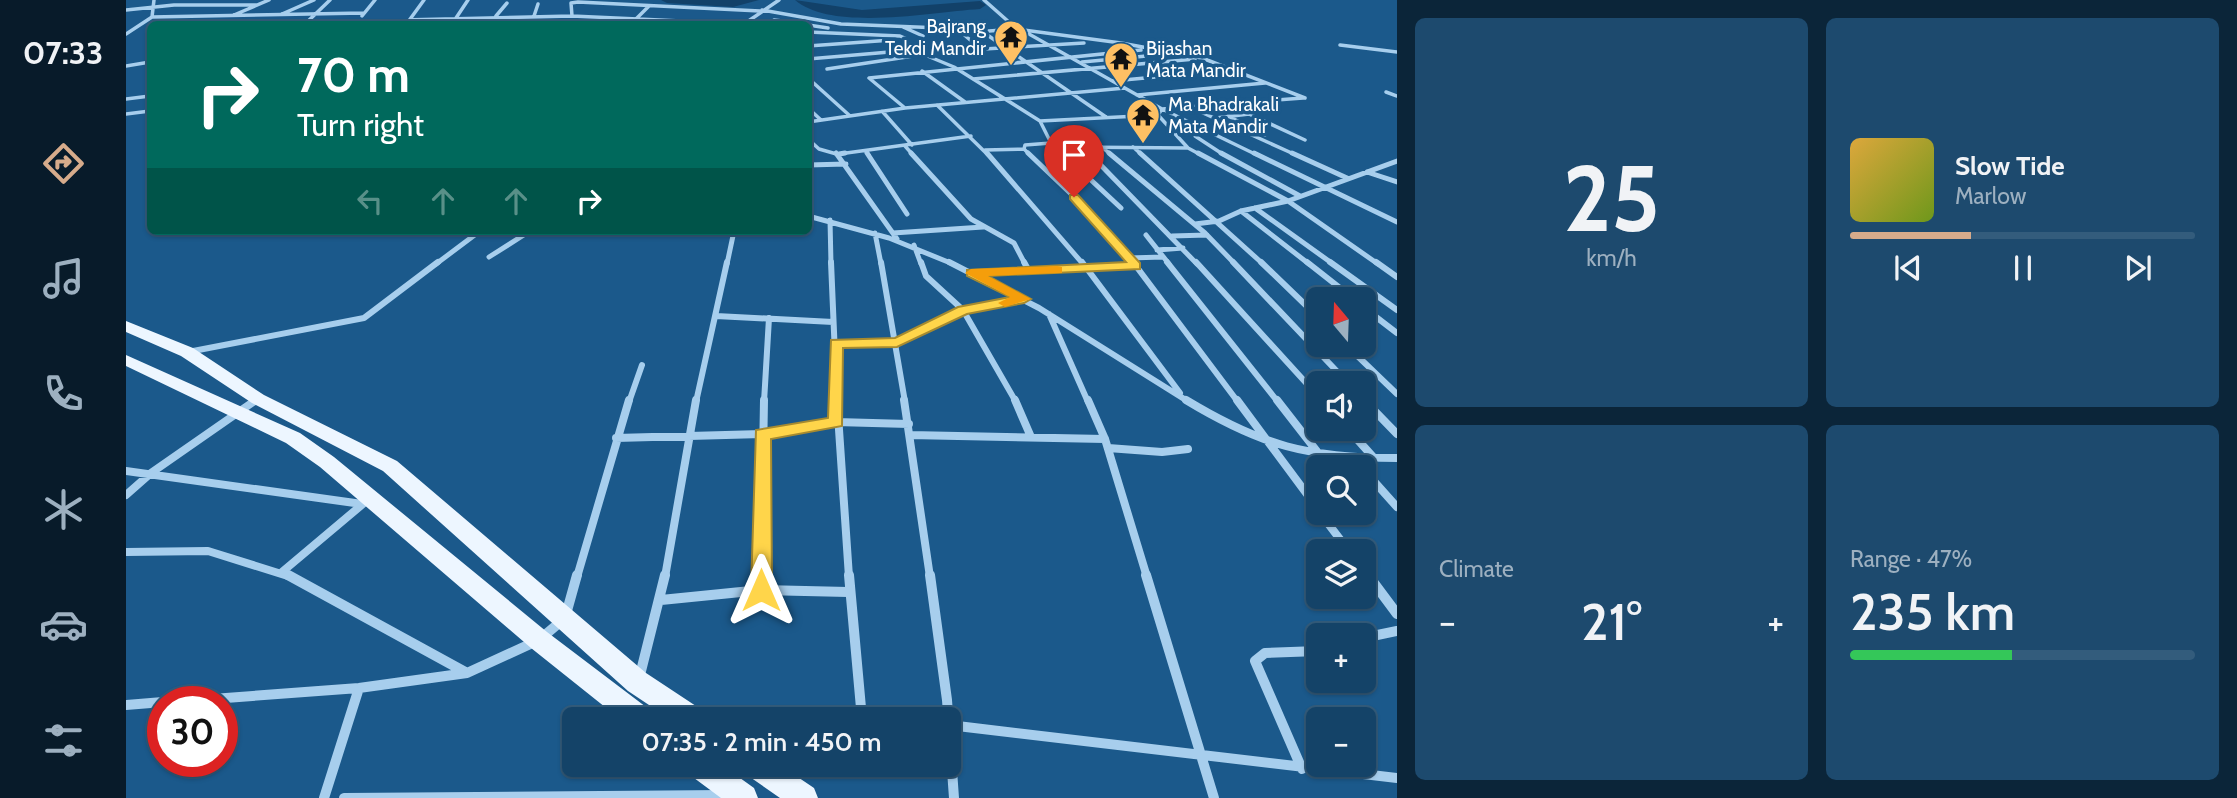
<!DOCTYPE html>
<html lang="en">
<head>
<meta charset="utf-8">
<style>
  body { margin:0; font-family:Cabin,sans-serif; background:#1d4a6e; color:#f1f3f6; height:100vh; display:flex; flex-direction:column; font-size:26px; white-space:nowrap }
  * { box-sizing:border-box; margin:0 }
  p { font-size:23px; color:#9db0c0 }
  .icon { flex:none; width:38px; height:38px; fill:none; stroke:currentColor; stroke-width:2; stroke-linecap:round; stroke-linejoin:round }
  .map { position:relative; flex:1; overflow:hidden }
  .panel { display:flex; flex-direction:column; gap:18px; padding:18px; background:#0b2539; width:840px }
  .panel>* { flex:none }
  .top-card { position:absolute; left:21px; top:21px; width:665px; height:214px; border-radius:10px; box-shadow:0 2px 5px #0004,0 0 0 2px #335c7c; background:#00695c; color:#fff; overflow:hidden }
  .needle { width:46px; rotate:341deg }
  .fabs { position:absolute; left:1180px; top:287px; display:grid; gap:14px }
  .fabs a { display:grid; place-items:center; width:70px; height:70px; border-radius:10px; background:#144368; box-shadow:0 2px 5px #0004,0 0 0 2px #335c7c; font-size:35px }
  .speed { position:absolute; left:21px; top:686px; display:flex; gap:14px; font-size:35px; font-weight:700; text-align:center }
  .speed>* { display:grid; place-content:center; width:91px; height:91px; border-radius:50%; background:#144368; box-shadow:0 2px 5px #0004,0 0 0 2px #335c7c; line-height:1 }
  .speed .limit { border:10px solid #d22; background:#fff; color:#111 }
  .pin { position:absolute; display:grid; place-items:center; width:60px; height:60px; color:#fff; margin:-72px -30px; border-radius:50% 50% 50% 0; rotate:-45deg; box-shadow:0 0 7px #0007 }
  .pin .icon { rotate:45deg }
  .me { position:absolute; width:77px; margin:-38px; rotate:0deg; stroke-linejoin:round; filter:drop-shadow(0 0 5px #0008) }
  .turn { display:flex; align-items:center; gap:24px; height:147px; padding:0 35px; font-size:32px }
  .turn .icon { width:91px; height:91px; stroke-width:2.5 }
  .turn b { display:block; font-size:49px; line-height:60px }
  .lanes { display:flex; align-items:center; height:66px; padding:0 35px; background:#0003; justify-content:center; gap:35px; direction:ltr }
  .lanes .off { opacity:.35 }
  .big { font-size:52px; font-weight:600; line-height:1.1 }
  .panel .card { flex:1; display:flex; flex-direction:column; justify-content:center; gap:10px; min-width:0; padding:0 24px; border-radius:10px; background:#1d4a6e }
  .panel .dial { align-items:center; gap:0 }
  .dial b { font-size:91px; line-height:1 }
  .song { display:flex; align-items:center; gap:21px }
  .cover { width:84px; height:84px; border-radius:10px; background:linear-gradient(135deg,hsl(40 70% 55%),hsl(80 70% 35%)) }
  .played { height:7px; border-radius:4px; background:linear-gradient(90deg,#d6ab8b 35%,#335c7c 35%) }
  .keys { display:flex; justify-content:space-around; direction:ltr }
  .heat { display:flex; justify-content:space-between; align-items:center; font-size:38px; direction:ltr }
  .charge { height:10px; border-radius:5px; background:linear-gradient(90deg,#34c759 47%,#335c7c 0) }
  .panel .tiles { flex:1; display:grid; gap:18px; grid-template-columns:repeat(2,1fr) }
  .trip { position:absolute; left:436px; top:707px; width:399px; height:70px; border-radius:10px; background:#144368; box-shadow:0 2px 5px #0004,0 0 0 2px #335c7c; font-weight:600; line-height:70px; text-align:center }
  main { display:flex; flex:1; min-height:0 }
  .dock { display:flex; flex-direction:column; width:126px; justify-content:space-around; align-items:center; background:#081b2a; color:#9db0c0 }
  .dock .icon { width:49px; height:49px }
  .dock .on { color:#d6ab8b }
  .dock b { font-size:32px; color:#f1f3f6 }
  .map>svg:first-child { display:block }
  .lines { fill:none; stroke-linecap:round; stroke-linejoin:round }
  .river { fill:#124169; fill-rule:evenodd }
  .street-far4 { stroke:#a7ceed; stroke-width:3.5 }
  .street-far3 { stroke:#a7ceed; stroke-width:5 }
  .street-far2 { stroke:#a7ceed; stroke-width:6 }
  .street-far1 { stroke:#a7ceed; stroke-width:8 }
  .street { stroke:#a7ceed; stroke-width:10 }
  .primary { fill:#edf6ff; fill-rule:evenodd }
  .route { fill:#ffd54a; stroke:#a68a30; stroke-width:2 }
  .slow { fill:#f59e0b }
  .labels { text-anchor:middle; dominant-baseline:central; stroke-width:7; stroke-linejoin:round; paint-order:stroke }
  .far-poi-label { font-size:19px; fill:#fff; stroke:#1b598b; text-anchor:start }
</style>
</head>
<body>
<main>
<nav class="dock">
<b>07:33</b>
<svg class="icon on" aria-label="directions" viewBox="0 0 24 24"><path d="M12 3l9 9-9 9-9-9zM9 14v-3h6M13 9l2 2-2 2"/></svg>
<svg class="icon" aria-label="music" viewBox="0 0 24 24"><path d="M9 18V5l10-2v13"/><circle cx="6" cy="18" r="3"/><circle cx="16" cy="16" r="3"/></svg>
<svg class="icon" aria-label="phone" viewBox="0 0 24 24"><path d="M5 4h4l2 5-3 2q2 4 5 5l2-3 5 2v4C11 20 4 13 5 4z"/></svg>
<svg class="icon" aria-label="climate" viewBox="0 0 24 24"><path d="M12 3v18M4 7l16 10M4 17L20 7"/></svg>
<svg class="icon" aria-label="car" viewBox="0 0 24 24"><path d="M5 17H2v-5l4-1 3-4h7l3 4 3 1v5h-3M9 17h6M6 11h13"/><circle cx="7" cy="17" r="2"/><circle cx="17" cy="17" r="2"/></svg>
<svg class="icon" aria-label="filters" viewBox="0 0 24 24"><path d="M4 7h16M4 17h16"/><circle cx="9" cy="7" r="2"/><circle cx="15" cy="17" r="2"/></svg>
</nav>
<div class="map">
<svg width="1271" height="798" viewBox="0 0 1271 798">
  <rect width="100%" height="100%" fill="#1b598b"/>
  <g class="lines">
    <path class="river" d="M535 0H633L607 7 541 3Z
      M669 0 736 10 854 1 860 5 854 9C807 12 706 32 669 0Z"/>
    <path class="street-far4" d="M858 0 892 30
      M0 10 48 5H131
      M636 10 715 24 815 28 836 33 890 29 995 43 1076 58 1179 98
      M156 14 188 0
      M108 15 143 0
      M236 16 249 0
      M370 16 381 3
      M408 16 412 4
      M446 16 445 3 452 2 634 11
      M26 17 238 13
      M648 20 682 24
      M233 21 446 16 621 24
      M282 22 298 0
      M179 24 204 0
      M326 24 342 0
      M505 24 523 6
      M618 24 653 0
      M682 25 702 28
      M777 27 797 36
      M682 32 774 36 781 39
      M857 32 980 117
      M836 33 856 50
      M0 34 26 17 28 0
      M903 34 1036 109 1131 155
      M811 45 824 51 958 43
      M1214 45 1271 52
      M682 46 766 40
      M682 59 787 50 828 67 914 121 1032 115
      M956 62 1042 54
      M0 66 24 62
      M701 69 794 55
      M796 71 839 102
      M682 78 723 115
      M847 79 1069 59
      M987 81 1104 70
      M1260 92 1271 96
      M1011 95 1139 83
      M0 99 24 96
      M811 105 862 155
      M682 108 695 120
      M779 108 743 78 1015 50
      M1066 108 1170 155
      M756 111 786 145
      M0 114 24 111
      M1102 116 1139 135
      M1090 118 1123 114 1179 140
      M914 121 925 143 938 155
      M682 122 779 108 999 88
      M1069 136 1098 155
      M682 139 693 149 714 155
      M779 146 787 155
      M957 147 965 155
      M976 147 985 155
      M1007 147 1016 155
      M898 149 904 155
      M859 150 898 149 899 145 925 143 941 147 1062 148
      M740 151 743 155
      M713 154 845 136
      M1075 155 1062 148 1032 115 1036 109 1177 98"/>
    <path class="street-far3" d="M710 153 771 239
      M741 153 781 214
      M785 153 845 219 888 243 899 264
      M861 153 957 264
      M902 153 965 213 1008 264
      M936 153 995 208
      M963 153 1071 264
      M983 153 1079 233 1109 264
      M1014 153 1137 264
      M1072 153 1162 201 1252 264
      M1095 153 1174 196
      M1128 153 1271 222
      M1166 153 1221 178
      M713 154 719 153
      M682 165 720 164
      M1241 172 1271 182
      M1129 208 1207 264
      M1115 211 1183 264
      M682 216 763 238 827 264
      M704 220 705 264
      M1069 224 1093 221 1115 211 1162 201 1271 161
      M749 233 755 264
      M767 233 857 227
      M1020 235 1043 264
      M1046 236 1081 235
      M788 245 795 264
      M1031 250 1057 248
      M363 257 404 231
      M1003 258 1037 257
      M310 264 354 231
      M601 264 608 231"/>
    <path class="street-far2" d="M705 262 711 402
      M755 262 779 402
      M795 262 800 276 837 310 890 402
      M823 262 913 308 1063 402
      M898 262 903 271
      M956 262 1054 393
      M1007 262 1112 402
      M1041 262 1152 402
      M1070 262 1192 396
      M1107 262 1222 383
      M1135 262 1192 317
      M1181 262 1228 299
      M1204 262 1271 310
      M1250 262 1271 277
      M846 273 1010 266
      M1237 307 1271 333
      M923 314 962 402
      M590 316 707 322
      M710 343H771L837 310 897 299
      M1220 345 1271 394
      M62 352 238 318 312 262
      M1237 399 1240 402
      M128 402 132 399
      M503 402 516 365
      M570 402 601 262
      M638 402 643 318"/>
    <path class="street-far1" d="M711 400 723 577
      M778 400 804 577
      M889 400 905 437
      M962 400 979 439 1021 577
      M1060 400C1136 446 1182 458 1271 458
      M1111 400 1192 509
      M1151 400 1193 454
      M1238 400 1271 434
      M1222 429 1248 458
      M784 435 979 439
      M490 438 636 434 710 422 783 424
      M982 448 1036 452 1062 449
      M1237 469 1271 507
      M0 471 236 504
      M0 495 25 473 130 400
      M1194 513 1223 551
      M0 552 82 551 165 577
      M1237 569 1243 577
      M156 572 238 503
      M451 577 503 400
      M539 577 570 400
      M635 577 638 400"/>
    <path class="street" d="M162 575 341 673
      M723 575 736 719
      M804 575 821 700 828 798
      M1020 575 1088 798
      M1242 575 1271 614
      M635 590V575
      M535 600 635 590 722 592
      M1237 638 1271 631
      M514 675 539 575
      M46 702 233 688 341 673 413 640 439 618 451 575
      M0 705 37 702
      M823 725 1271 778
      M1176 769 1129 661 1139 653 1192 651
      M198 798 233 688
      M218 798 599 795"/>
    <path class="primary" d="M0 321 67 348 138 395 271 461 520 673 576 710 580 719H544L502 691 257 471 126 403 55 356 0 332Z
      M0 355 174 433 208 457 421 632 524 710 528 719H494L405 648 194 467 160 443 0 366Z
      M560 765H596L628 788 632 798H595L564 775Z
      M617 765H654L688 788 692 798H654L621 775Z"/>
  </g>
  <path class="route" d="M944 195H952L1014 263V269L862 276 905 299 898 303 841 314 771 347 717 348 716 426 645 439 646 590 643 596 635 599 628 596 625 590 630 430 702 418 705 340 769 338 832 307 884 297 841 276V270L1000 262 944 199Z"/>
  <path class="slow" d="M931 266 936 267V273L862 276 905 299 879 307 872 303 884 297 839 273 845 269Z"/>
  <defs>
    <g id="temple-pin" transform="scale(1.75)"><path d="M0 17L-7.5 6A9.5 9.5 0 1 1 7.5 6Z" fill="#fec064" stroke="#1b598b"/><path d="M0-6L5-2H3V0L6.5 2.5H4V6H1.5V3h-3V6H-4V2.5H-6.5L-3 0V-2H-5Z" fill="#111"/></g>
  </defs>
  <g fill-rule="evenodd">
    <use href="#temple-pin" x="885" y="37"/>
    <use href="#temple-pin" x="995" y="59"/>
    <use href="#temple-pin" x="1017" y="115"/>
  </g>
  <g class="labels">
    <g class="far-poi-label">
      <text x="860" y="26" text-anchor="end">Bajrang<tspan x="860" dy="22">Tekdi Mandir</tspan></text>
      <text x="1020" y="48">Bijashan<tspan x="1020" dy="22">Mata Mandir</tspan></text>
      <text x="1042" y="104">Ma Bhadrakali<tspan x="1042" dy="22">Mata Mandir</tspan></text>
    </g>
  </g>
</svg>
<div class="fabs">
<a><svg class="needle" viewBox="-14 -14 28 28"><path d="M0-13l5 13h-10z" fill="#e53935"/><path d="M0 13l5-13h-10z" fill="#9db0c0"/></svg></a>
<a><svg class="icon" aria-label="sound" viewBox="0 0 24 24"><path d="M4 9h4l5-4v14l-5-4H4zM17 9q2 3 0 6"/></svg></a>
<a><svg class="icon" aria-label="search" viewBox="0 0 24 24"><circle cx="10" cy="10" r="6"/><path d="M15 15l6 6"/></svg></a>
<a><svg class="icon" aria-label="layers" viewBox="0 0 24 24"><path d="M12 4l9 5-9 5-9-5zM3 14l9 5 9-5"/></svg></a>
<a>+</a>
<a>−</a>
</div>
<div class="speed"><div class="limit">30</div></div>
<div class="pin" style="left:948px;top:197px;background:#d93025"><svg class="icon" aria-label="arrive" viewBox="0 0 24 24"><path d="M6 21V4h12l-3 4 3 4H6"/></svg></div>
<svg class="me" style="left:635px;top:590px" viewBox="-20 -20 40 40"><path d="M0-17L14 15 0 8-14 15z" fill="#ffd54a" stroke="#fff" stroke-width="4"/></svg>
<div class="trip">07:35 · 2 min · 450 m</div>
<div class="top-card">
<div class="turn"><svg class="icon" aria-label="right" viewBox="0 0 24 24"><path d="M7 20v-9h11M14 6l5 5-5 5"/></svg><div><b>70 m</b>Turn right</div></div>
<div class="lanes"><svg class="icon off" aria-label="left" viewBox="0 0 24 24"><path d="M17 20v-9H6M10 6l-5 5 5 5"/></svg><svg class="icon off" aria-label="ahead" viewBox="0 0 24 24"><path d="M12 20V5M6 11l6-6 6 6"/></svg><svg class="icon off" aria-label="ahead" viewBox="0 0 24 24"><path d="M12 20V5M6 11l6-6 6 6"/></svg><svg class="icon" aria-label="right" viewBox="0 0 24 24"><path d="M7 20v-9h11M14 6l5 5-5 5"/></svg></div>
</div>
</div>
<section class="panel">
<div class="tiles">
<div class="card dial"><b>25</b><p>km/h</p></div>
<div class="card">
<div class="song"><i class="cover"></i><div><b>Slow Tide</b><p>Marlow</p></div></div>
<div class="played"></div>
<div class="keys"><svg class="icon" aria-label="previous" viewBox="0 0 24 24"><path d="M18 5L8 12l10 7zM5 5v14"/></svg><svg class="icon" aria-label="pause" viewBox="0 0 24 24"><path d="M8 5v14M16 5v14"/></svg><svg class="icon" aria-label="next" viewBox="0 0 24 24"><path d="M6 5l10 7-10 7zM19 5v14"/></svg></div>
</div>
<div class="card"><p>Climate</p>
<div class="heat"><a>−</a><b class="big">21°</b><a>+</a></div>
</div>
<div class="card"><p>Range · 47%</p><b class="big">235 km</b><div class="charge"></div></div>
</div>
</section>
</main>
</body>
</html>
